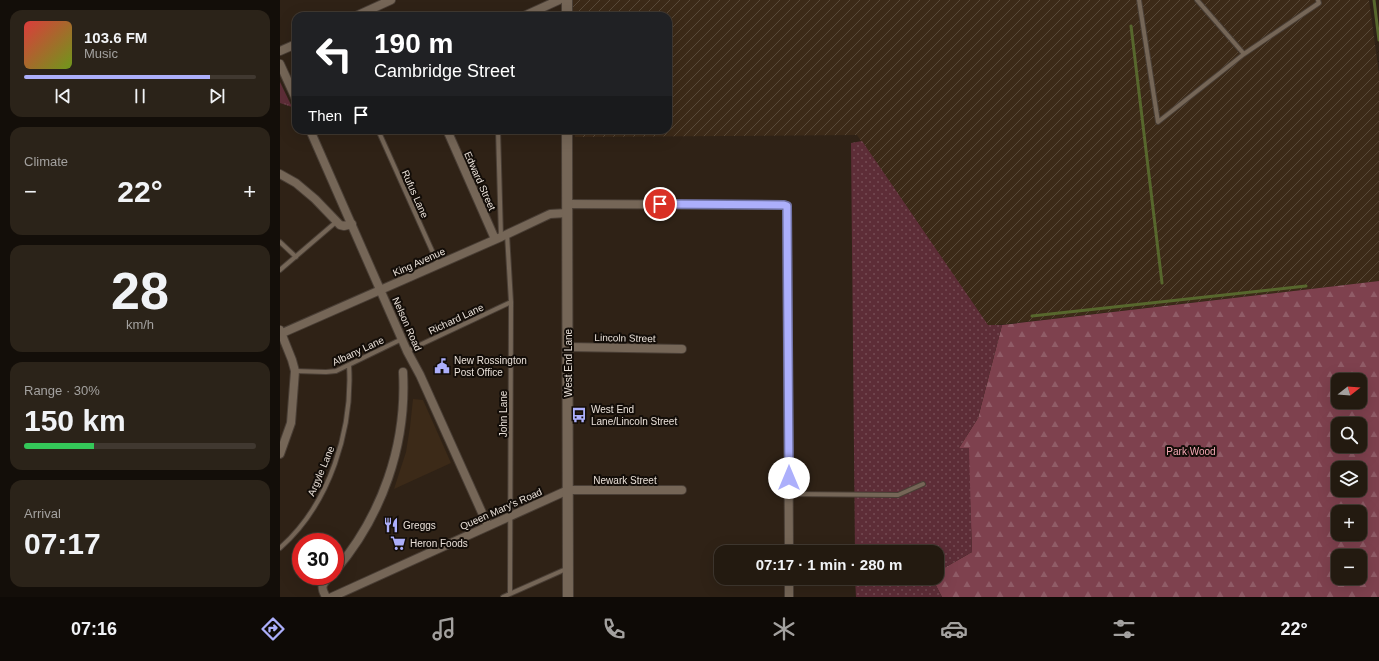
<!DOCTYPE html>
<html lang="en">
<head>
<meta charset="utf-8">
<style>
  body { margin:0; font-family:Helvetica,sans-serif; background:#2b2319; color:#f1f3f6; height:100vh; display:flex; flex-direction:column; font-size:15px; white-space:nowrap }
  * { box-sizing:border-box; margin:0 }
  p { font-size:13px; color:#a3a19f }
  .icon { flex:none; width:22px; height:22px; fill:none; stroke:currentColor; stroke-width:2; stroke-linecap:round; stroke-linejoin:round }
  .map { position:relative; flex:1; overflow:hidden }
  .details { display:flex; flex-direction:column; gap:10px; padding:10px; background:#130e09; width:280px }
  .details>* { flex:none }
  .top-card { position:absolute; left:12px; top:12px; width:380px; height:122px; border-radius:12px; box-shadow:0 4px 16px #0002,0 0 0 1px #403830; background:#202124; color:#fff; overflow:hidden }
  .needle { width:26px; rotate:73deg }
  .tools { position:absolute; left:1051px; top:373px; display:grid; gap:8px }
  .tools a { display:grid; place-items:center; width:36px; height:36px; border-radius:8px; background:#231a10; box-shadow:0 4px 16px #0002,0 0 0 1px #403830; font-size:20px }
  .speed { position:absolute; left:12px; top:533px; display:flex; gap:8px; font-size:20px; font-weight:700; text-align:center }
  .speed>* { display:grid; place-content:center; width:52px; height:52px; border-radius:50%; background:#231a10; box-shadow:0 4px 16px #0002,0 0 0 1px #403830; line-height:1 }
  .speed .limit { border:6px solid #d22; background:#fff; color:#111 }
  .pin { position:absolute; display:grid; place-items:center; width:34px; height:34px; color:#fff; margin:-17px; border:2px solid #fff; border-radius:50%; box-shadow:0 1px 4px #0007 }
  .me { position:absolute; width:44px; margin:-22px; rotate:0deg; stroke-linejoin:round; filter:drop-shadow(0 0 3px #0008) }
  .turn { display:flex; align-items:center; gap:14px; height:84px; padding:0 16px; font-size:18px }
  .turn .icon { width:52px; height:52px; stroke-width:2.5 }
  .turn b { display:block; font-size:28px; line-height:34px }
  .then { display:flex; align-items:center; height:38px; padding:0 16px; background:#0003; gap:8px; font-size:15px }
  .big { font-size:30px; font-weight:700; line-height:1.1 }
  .details .tile { flex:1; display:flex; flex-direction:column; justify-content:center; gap:6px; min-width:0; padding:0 14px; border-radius:12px; background:#2b2319 }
  .details .dial { align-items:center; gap:0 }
  .dial b { font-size:52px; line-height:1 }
  .song { display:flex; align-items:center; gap:12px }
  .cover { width:48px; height:48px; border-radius:6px; background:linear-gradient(135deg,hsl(0 70% 55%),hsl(80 70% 35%)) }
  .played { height:4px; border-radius:2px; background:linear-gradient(90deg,#acaffb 80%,#403830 80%) }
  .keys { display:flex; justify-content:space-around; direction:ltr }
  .heat { display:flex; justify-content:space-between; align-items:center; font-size:22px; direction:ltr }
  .charge { height:6px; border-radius:3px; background:linear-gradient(90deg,#34c759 30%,#403830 0) }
  .trip { position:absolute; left:434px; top:545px; width:230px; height:40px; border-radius:12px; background:#231a10; box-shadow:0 4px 16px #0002,0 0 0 1px #403830; font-weight:700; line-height:40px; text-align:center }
  .menu { display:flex; height:64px; justify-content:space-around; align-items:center; background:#0e0a06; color:#a3a19f }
  .menu .icon { width:28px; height:28px }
  .menu .on { color:#acaffb }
  .menu b { font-size:18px; color:#f1f3f6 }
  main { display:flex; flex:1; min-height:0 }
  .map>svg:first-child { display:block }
  .built { fill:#3c2a18 }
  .industrial { fill:url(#industrial-furrows) }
  .grass { fill:url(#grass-tufts) }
  .forest { fill:url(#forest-firs); fill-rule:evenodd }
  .garden { fill:url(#garden-dots) }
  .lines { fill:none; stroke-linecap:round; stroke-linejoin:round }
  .stream { stroke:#57672d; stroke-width:3 }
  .service-casing { stroke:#493e35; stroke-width:6 }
  .minor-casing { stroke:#493e35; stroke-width:10 }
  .tertiary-casing { stroke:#493e35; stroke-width:12 }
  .service { stroke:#756657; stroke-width:4 }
  .minor { stroke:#756657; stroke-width:8 }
  .tertiary { stroke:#756657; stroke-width:10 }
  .route-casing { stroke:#7072a3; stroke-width:10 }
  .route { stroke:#acaffb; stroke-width:7 }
  .labels { text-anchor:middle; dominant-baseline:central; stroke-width:4; stroke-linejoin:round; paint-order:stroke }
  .street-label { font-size:10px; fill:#e9e0d8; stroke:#130d08 }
  .poi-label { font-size:10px; fill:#e9e0d8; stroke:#130d08; text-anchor:start }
  .park-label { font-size:10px; fill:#f5a9b6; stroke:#130d08 }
</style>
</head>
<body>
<main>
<section class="details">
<div class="tile">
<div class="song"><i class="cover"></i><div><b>103.6 FM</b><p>Music</p></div></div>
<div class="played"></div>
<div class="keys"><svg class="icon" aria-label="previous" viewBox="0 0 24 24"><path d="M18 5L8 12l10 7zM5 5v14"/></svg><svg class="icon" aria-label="pause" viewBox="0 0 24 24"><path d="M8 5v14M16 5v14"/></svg><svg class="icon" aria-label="next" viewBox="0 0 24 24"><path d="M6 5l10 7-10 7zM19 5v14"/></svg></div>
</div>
<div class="tile"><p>Climate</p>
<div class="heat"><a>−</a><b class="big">22°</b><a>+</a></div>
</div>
<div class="tile dial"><b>28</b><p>km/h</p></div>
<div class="tile"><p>Range · 30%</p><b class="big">150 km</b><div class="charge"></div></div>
<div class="tile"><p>Arrival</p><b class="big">07:17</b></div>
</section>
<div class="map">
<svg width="1099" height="597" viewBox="0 0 1099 597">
  <defs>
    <pattern id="industrial-furrows" width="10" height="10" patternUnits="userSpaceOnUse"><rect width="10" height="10" fill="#3c2a18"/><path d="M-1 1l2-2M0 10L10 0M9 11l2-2" fill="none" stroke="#584939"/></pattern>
    <pattern id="grass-tufts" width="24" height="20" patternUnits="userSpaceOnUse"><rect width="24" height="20" fill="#5d2d37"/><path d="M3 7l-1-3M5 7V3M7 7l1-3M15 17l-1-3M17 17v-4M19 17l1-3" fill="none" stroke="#744b53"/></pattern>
    <pattern id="forest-firs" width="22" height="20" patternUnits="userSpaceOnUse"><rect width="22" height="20" fill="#7e414e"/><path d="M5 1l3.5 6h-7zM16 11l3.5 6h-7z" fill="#905c67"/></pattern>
    <pattern id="garden-dots" width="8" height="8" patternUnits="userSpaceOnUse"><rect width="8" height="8" fill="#5d2d37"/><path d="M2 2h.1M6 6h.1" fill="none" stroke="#744b53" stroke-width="1.8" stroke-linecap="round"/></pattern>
  </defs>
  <rect width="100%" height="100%" fill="#2f2216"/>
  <path class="built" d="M133 399 143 400 171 463 114 489 126 452 130 427Z"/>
  <path class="industrial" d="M288 0H1089L1099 74V281L708 326 577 135 295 137V130H388V16H289Z"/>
  <path class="grass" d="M0 82 12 107 0 103Z"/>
  <path class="forest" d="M1099 281V597H662L652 578H657V572L692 552 688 448H679L698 418 722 325ZM1058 380H1080V402H1058ZM1058 424H1080V446H1058ZM1058 468H1080V490H1058ZM1058 512H1080V534H1058ZM1058 556H1080V578H1058Z"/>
  <path class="garden" d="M582 141 708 325H722L698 418 679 448H689L692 552 657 572V552H575L571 143Z
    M575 578H652L662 597H576Z"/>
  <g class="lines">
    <path class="stream" d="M1094 0 1099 40
      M851 26 882 283
      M752 316 1026 286"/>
    <g class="service-casing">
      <path id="service" d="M859 0 878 122 964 54 917 0
        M964 54 1039 3 1038 0
        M98 130 158 264
        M218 130 221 237
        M227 234 231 302 230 594
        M0 242 16 257
        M0 270 56 222
        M127 351 231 302
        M15 371 46 372 56 371 122 339
        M509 494 618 495 643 484
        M0 548C50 504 73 429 69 365
        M223 597 286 569"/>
    </g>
    <g class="minor-casing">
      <path id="minor" d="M76 16 111 0
        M244 16 279 0
        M0 51 16 44
        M0 64 16 99
        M30 130 127 351 140 375 208 526
        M167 130 215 239
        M0 174 16 183 35 199 60 225 64 226 72 224
        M287 204 503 205 507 206 509 552
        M0 330 12 360 15 371 11 423 0 454
        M0 334 221 237 270 214 287 213
        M288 347 402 349
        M55 571C102 516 127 445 123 372
        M509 578V597
        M46 597C40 586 42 585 50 576
        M52 597 288 490H402"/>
    </g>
    <g class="tertiary-casing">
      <path id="tertiary" d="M287 0V16
        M287 130 288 597"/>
    </g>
    <use href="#service" class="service"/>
    <use href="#minor" class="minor"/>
    <use href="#tertiary" class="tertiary"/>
  </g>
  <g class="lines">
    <g class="route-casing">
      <path id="route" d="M380 204 504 205 507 206 509 478"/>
    </g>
    <use href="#route" class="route"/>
  </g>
  <defs>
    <g id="civic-bare" transform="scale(1.2)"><path d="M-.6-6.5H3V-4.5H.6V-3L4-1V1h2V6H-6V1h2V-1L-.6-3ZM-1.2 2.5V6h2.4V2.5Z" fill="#acaffb" stroke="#130d08" stroke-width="2.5" paint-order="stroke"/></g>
    <g id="bus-bare" transform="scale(1.2)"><path d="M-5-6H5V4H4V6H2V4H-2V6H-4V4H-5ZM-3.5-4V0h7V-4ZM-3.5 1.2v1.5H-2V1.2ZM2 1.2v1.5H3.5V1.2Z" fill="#acaffb" stroke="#130d08" stroke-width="2.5" paint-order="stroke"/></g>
    <g id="restaurant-bare" transform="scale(1.2)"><path d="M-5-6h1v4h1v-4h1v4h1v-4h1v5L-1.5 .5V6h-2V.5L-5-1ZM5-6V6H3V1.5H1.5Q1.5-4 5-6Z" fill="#acaffb" stroke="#130d08" stroke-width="2.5" paint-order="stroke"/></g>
    <g id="supermarket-bare" transform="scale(1.2)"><path d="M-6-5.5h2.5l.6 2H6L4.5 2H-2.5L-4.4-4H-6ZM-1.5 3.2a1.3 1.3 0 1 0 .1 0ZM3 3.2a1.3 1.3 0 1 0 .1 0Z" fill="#acaffb" stroke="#130d08" stroke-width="2.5" paint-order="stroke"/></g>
  </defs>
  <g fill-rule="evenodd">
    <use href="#civic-bare" x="162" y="366"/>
    <use href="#bus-bare" x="299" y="415"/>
    <use href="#restaurant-bare" x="111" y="525"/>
    <use href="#supermarket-bare" x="118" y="543"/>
  </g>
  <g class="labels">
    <g class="street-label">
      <text transform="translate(200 181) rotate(66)">Edward Street</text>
      <text transform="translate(135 194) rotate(66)">Rufus Lane</text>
      <text transform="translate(139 262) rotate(-24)">King Avenue</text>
      <text transform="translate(176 319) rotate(-25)">Richard Lane</text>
      <text transform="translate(127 324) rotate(66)">Nelson Road</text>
      <text transform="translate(345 338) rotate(1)">Lincoln Street</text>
      <text transform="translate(78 351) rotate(-25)">Albany Lane</text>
      <text transform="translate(288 363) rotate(-90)">West End Lane</text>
      <text transform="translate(223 414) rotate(-90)">John Lane</text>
      <text transform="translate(41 471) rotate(-67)">Argyle Lane</text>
      <text x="345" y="480">Newark Street</text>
      <text transform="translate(221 509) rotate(-24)">Queen Mary's Road</text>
    </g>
    <g class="poi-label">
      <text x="174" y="360">New Rossington<tspan x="174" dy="12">Post Office</tspan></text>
      <text x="311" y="409">West End<tspan x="311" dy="12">Lane/Lincoln Street</tspan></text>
      <text x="123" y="525">Greggs</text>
      <text x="130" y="543">Heron Foods</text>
    </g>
    <g class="park-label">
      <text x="911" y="451">Park Wood</text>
    </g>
  </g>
</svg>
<div class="tools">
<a><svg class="needle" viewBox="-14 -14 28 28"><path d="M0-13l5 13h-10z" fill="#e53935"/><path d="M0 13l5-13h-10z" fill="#a3a19f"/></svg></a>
<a><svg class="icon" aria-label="search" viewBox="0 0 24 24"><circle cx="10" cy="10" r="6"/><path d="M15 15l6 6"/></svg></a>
<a><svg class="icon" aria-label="layers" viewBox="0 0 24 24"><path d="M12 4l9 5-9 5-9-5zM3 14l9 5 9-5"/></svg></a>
<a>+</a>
<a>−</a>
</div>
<div class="speed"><div class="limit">30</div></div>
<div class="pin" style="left:380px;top:204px;background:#d93025"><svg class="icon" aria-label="arrive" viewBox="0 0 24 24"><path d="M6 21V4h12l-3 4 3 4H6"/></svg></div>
<svg class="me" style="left:509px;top:478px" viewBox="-20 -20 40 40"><circle r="19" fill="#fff"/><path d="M0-13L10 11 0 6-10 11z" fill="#acaffb"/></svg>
<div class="trip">07:17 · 1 min · 280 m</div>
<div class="top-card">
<div class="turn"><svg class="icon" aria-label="left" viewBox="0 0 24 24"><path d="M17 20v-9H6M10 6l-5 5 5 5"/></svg><div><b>190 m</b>Cambridge Street</div></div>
<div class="then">Then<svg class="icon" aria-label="arrive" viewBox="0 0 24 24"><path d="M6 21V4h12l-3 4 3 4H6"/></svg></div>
</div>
</div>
</main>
<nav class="menu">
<b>07:16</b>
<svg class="icon on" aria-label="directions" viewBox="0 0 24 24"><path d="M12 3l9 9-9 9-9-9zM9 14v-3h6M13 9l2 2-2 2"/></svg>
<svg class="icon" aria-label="music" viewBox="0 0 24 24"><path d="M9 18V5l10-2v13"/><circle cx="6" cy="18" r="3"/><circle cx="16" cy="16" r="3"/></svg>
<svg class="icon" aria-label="phone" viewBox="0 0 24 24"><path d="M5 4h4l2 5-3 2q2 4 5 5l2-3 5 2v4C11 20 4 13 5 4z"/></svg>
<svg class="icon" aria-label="climate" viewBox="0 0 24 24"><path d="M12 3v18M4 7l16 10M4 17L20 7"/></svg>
<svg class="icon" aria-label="car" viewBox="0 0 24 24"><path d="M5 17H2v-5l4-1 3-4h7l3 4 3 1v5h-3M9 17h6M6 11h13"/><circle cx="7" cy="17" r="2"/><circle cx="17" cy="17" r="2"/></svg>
<svg class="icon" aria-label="filters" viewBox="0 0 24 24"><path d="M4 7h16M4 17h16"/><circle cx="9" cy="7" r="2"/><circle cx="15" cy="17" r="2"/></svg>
<b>22°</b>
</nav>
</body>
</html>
